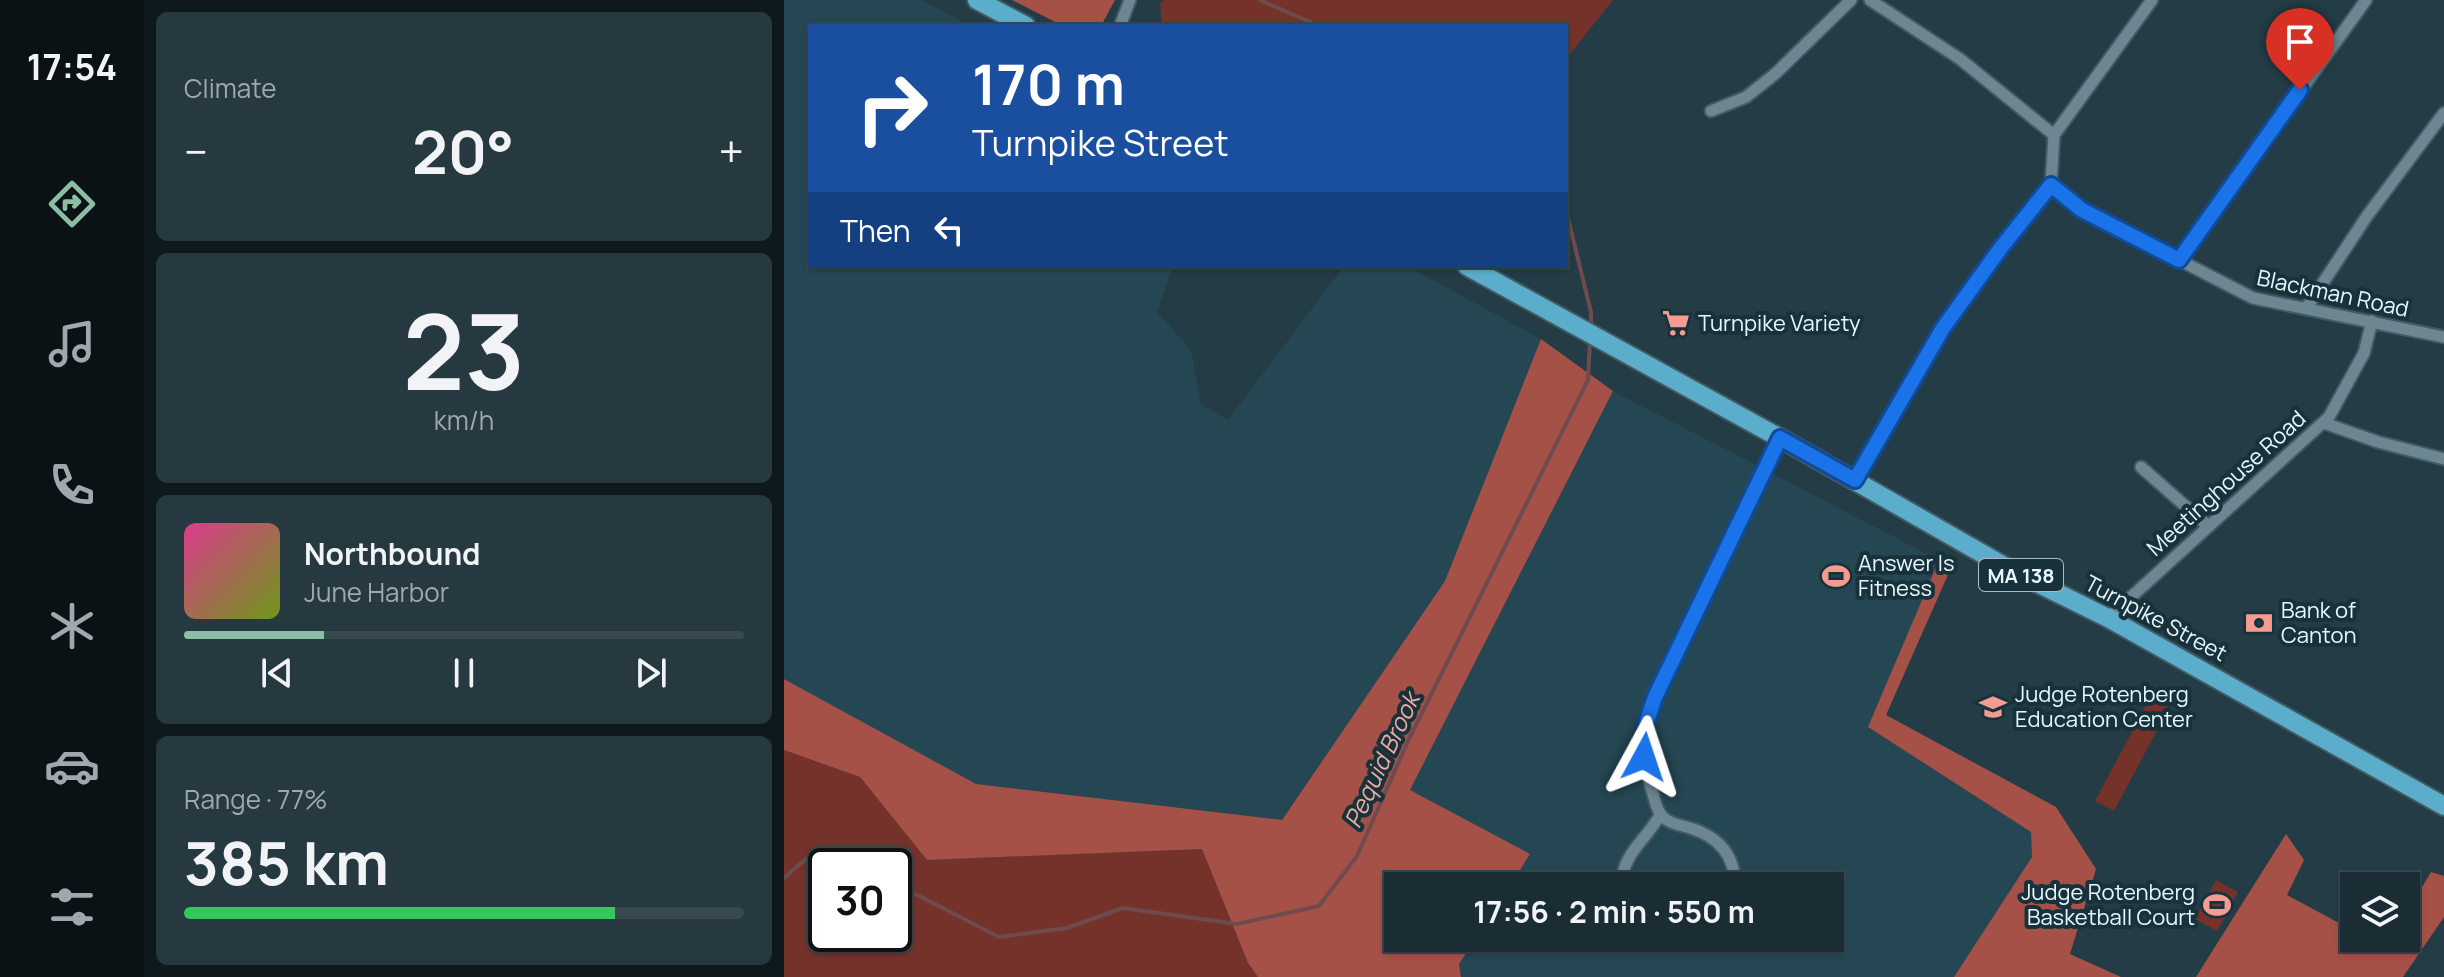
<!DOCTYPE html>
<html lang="en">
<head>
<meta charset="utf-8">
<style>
  body { margin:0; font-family:Manrope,sans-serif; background:#273940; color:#f1f3f6; height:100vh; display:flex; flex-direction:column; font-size:30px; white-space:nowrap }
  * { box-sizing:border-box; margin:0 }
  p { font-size:26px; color:#9fa8ac }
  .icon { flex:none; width:44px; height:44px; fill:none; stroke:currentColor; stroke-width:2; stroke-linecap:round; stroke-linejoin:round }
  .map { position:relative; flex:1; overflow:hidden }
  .drawer { display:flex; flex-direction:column; gap:12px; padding:12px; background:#0e191d; width:640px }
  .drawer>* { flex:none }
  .hud { position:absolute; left:24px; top:24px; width:760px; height:244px; border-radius:0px; box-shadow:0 2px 6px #0004,0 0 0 2px #38494f; background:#1a4fa0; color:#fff; overflow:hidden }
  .fabs { position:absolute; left:1556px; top:872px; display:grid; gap:16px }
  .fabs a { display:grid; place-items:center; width:80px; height:80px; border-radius:0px; background:#1a2d34; box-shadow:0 2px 6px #0004,0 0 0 2px #38494f; font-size:40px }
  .speed { position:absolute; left:24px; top:848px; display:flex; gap:16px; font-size:40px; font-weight:700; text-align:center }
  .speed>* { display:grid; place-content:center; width:104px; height:104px; border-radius:50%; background:#1a2d34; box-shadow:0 2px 6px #0004,0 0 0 2px #38494f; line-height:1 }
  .speed .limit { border:4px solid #111; border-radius:12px; background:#fff; color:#111 }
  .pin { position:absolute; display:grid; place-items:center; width:68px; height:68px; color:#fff; margin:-82px -34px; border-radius:50% 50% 50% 0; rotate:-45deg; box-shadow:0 0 8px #0007 }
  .pin .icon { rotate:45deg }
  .me { position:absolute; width:88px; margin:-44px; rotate:5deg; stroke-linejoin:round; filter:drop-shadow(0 0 6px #0008) }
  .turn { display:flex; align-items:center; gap:28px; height:168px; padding:0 32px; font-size:36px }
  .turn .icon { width:104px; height:104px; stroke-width:2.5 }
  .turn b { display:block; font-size:56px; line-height:68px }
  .then { display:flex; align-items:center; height:76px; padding:0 32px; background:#0003; gap:16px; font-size:30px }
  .big { font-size:60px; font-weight:700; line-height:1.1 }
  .drawer .tile { flex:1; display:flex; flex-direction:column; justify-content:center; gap:12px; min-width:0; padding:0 28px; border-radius:12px; background:#273940 }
  .drawer .dial { align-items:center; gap:0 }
  .dial b { font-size:104px; line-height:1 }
  .song { display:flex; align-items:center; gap:24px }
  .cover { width:96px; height:96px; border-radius:12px; background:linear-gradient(135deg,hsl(330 70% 55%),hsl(80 70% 35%)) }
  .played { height:8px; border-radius:4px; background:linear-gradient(90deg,#8abfa5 25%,#38494f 25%) }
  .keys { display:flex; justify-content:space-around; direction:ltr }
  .heat { display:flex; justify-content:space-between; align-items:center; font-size:44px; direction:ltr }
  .charge { height:12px; border-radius:6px; background:linear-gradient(90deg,#34c759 77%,#38494f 0) }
  .trip { position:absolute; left:600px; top:872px; width:460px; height:80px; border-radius:0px; background:#1a2d34; box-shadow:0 2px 6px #0004,0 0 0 2px #38494f; font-weight:700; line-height:80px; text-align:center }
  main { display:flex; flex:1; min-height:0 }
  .menu { display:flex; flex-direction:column; width:144px; justify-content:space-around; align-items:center; background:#0a1215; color:#9fa8ac }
  .menu .icon { width:56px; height:56px }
  .menu .current { color:#8abfa5 }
  .menu b { font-size:36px; color:#f1f3f6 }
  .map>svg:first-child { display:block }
  .built { fill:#254753 }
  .green { fill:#75322b; fill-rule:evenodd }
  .forest { fill:#a55148 }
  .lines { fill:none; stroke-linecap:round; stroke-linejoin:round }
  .stream { stroke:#6f4b4d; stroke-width:4 }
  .street-casing { stroke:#435a62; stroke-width:15 }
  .primary-casing { stroke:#435a62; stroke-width:22 }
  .street { stroke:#6c8792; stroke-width:11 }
  .primary { stroke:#5baecb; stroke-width:18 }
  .route-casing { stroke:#114b97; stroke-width:20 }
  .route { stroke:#1a73e8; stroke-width:14 }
  .labels { text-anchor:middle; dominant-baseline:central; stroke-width:8; stroke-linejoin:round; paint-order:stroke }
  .shield { fill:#18323b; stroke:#aabcc3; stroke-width:2 }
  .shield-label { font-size:20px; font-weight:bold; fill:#e8f7fd }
  .street-label { font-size:22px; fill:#e8f7fd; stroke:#18323b }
  .poi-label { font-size:22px; fill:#e8f7fd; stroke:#18323b; text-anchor:start }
  .water-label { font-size:24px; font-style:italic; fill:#f2aba1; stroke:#18323b }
</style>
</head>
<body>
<main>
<nav class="menu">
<b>17:54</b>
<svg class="icon current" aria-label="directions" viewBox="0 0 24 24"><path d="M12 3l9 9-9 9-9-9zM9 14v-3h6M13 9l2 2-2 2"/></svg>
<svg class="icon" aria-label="music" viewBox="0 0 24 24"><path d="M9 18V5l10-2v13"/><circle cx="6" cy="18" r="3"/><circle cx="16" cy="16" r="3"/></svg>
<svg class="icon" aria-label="phone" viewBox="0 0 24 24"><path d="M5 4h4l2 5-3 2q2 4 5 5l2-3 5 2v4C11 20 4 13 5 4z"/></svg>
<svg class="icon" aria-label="climate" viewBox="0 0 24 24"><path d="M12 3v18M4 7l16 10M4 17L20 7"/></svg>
<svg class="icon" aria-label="car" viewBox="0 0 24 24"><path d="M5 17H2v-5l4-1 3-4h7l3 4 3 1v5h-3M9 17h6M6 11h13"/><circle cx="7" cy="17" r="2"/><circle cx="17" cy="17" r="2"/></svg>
<svg class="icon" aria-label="filters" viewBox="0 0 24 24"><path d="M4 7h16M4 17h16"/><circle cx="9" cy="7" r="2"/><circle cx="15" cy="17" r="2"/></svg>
</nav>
<section class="drawer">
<div class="tile"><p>Climate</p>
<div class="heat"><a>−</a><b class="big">20°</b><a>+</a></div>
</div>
<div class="tile dial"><b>23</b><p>km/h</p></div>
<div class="tile">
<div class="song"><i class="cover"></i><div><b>Northbound</b><p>June Harbor</p></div></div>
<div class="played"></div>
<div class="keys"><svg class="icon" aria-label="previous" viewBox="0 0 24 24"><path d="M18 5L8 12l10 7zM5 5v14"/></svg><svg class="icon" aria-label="pause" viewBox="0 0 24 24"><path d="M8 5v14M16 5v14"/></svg><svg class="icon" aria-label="next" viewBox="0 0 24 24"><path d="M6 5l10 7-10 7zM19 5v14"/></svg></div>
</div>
<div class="tile"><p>Range · 77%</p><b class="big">385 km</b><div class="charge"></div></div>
</section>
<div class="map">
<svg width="1660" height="977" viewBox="0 0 1660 977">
  <rect width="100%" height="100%" fill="#233c45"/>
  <path class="built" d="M0 0H138L186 26H26V266H389L373 312 407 350 417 404 444 420 560 266H623L757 339 661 581 498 820 192 785 0 679Z
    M829 391 1155 560 1084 727 1247 832 1248 857 1170 977H677L675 964 692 938H1046V886H726L746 854 626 790Z"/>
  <path class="green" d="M380 0H829L782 59V26H378L376 4Z
    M1366 698 1385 708 1330 811 1311 801Z
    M0 750 76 777 143 860 418 849 464 963 474 977H0ZM42 866H110V934H42Z
    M1432 880 1454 892 1433 931 1411 919Z"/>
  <path class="forest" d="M228 0H331L317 26H279Z
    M757 339 829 391 626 790 746 854 726 886H614V938H692L675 964 677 977H474L464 963 418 849 143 860 76 777 0 750V679L192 784 498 820 661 581Z
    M1155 560 1167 568 1102 715 1272 807 1312 869 1286 954 1337 977H1170L1248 857 1247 832 1084 727Z
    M1502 834 1520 860 1503 895 1570 931V938H1583L1602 948 1608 938H1622V914L1647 872 1660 876V917L1619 977H1412Z"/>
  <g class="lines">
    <path class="stream" d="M476 0 535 26
      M782 210 807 312V327
      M0 878 23 858 61 866
      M110 883 215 937 283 928 339 908 453 924 535 906 573 856 625 739 804 380 806 340"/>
    <g class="street-casing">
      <path id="street" d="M1086 0 1176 59 1270 135
        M336 26 346 0
        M927 111 962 97 991 74 1067 0
        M1267 185 1298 210 1469 298 1660 337
        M1395 260 1582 0
        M1523 307 1583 216 1660 113
        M1540 423 1594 442 1660 459
        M1357 467 1424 526
        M1071 480 1159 328 1216 249 1267 185 1270 135 1368 0
        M1324 618 1545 417 1580 353 1588 321
        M838 886C836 856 863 839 876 815
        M951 886C951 855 935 837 906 828 897 825 885 824 878 816 873 811 871 801 869 794 858 760 858 730 871 697L996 438
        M883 938H905"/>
    </g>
    <g class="primary-casing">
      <path id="primary" d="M193 0 242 26
        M683 266 996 438 1227 570 1324 618 1660 806"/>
    </g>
    <use href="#street" class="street"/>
    <use href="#primary" class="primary"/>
  </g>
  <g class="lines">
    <g class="route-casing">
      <path id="route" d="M860 757 862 724 871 697 996 438 1071 480 1159 328 1216 249 1267 185 1298 210 1395 260 1516 90"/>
    </g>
    <use href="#route" class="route"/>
  </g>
  <defs>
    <g id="supermarket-bare" transform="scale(2.16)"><path d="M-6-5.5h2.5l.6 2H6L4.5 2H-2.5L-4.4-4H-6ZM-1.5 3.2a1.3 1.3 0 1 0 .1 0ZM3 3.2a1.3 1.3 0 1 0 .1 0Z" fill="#f59c91" stroke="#18323b" stroke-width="2.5" paint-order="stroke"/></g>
    <g id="stadium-bare" transform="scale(2.16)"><path d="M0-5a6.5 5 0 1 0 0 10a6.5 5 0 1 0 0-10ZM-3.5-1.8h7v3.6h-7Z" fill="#f59c91" stroke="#18323b" stroke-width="2.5" paint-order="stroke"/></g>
    <g id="bank-bare" transform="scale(2.16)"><path d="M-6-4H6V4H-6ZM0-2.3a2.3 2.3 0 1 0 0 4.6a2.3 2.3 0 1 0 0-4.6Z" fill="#f59c91" stroke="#18323b" stroke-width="2.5" paint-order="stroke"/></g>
    <g id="school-bare" transform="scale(2.16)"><path d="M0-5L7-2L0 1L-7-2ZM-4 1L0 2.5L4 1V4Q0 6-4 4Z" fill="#f59c91" stroke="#18323b" stroke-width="2.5" paint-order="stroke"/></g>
  </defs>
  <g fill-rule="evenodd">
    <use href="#supermarket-bare" x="892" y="323"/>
    <use href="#stadium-bare" x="1052" y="576"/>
    <use href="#bank-bare" x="1475" y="623"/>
    <use href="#school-bare" x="1209" y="707"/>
    <use href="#stadium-bare" x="1433" y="905"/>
  </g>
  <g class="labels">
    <rect class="shield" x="1195" y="559" width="84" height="32" rx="6"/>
    <g class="shield-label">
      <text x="1237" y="575">MA 138</text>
    </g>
    <g class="street-label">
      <text transform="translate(1549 293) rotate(12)">Blackman Road</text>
      <text transform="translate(1442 483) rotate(-42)">Meetinghouse Road</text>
      <text transform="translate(1372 618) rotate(28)">Turnpike Street</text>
    </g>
    <g class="poi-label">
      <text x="914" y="323">Turnpike Variety</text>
      <text x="1074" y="563">Answer Is<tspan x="1074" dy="25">Fitness</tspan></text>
      <text x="1497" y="610">Bank of<tspan x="1497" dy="25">Canton</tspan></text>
      <text x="1231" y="694">Judge Rotenberg<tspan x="1231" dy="25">Education Center</tspan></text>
      <text x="1411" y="892" text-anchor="end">Judge Rotenberg<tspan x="1411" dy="25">Basketball Court</tspan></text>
    </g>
    <g class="water-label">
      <text transform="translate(597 760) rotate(-65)">Pequid Brook</text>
    </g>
  </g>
</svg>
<div class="fabs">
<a><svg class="icon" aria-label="layers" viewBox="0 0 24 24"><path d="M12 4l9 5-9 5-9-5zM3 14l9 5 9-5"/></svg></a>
</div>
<div class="speed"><div class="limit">30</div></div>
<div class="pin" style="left:1516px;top:90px;background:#d93025"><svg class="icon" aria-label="arrive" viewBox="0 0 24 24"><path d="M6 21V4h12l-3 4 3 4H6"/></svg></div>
<svg class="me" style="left:860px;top:757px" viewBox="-20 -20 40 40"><path d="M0-17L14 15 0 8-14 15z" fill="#1a73e8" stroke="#fff" stroke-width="4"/></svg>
<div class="trip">17:56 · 2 min · 550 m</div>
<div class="hud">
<div class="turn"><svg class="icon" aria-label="right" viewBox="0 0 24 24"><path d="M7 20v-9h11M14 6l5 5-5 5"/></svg><div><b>170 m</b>Turnpike Street</div></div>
<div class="then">Then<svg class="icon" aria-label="left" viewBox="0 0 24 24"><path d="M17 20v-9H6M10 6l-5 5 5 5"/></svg></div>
</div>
</div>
</main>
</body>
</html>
